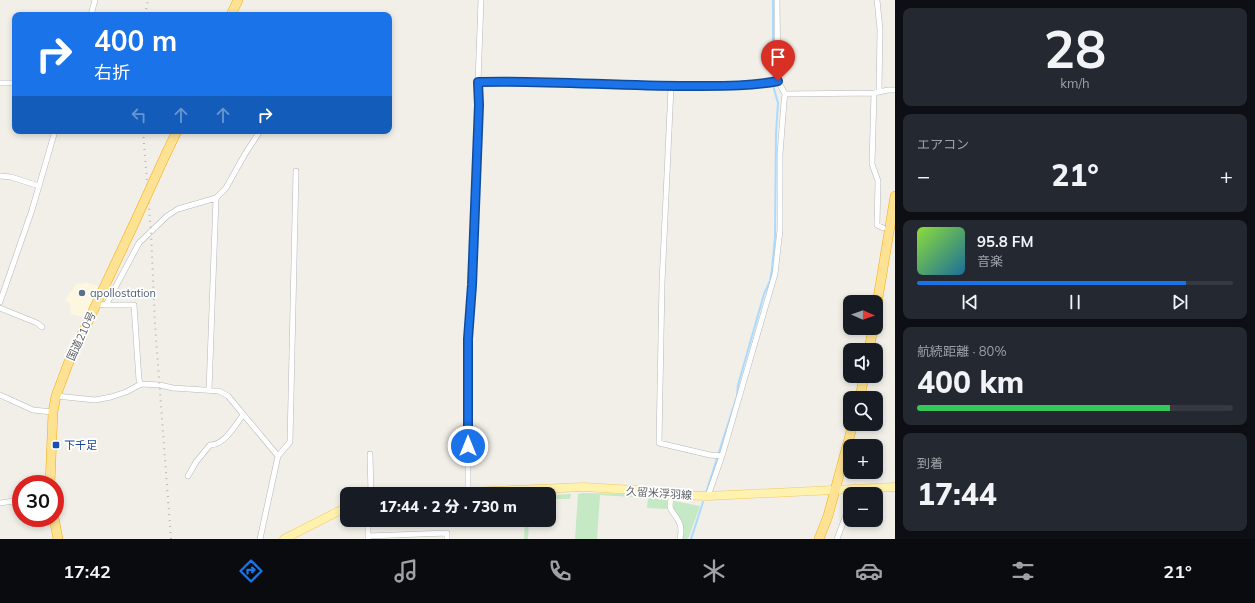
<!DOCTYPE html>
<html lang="ja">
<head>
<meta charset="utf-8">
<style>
  body { margin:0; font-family:Mulish,"Noto Sans JP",sans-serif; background:#242831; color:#f1f3f6; height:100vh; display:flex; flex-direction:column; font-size:15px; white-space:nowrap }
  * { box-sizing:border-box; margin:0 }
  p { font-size:13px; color:#9ea1a6 }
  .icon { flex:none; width:22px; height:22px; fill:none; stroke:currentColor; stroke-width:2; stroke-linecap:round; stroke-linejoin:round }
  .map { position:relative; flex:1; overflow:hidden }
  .sheet { display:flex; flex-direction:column; gap:8px; padding:8px; background:#0d0f14; width:360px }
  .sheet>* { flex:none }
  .top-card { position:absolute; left:12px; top:12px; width:380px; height:122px; border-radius:8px; box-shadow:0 2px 6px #0003; background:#1a73e8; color:#fff; overflow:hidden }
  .needle { width:26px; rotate:92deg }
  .fabs { position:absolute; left:843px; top:295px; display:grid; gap:8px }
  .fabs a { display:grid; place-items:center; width:40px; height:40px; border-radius:8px; background:#171b24; box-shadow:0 2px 6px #0003; font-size:20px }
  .speed { position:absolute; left:12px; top:475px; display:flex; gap:8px; font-size:20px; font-weight:700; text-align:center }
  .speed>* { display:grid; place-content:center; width:52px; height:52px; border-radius:50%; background:#171b24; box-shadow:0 2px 6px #0003; line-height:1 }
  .speed .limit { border:6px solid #d22; background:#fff; color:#111 }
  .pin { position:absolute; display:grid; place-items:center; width:34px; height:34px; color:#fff; margin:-41px -17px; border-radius:50% 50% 50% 0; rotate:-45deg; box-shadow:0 0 4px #0007 }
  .pin .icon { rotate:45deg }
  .me { position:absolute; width:44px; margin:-22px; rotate:0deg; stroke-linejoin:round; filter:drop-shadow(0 0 3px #0008) }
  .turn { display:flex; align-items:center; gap:14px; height:84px; padding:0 16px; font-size:18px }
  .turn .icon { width:52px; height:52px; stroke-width:2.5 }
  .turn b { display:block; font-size:28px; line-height:34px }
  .lanes { display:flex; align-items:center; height:38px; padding:0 16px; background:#0003; justify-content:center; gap:20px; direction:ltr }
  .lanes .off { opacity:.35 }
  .big { font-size:30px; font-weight:800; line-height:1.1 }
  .sheet .tile { flex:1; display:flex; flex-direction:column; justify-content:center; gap:6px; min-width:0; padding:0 14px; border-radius:8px; background:#242831 }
  .sheet .dial { align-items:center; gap:0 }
  .dial b { font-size:52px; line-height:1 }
  .song { display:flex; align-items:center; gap:12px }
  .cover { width:48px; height:48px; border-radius:6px; background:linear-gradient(135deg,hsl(90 70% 55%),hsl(200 70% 35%)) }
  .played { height:4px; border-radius:2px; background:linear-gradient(90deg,#1a73e8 85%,#363941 85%) }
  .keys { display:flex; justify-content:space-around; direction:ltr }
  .heat { display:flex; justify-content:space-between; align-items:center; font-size:22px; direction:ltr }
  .charge { height:6px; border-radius:3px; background:linear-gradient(90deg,#34c759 80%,#363941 0) }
  .trip { position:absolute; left:340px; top:487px; width:216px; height:40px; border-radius:8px; background:#171b24; box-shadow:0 2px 6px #0003; font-weight:800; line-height:40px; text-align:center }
  .tab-bar { display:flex; height:64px; justify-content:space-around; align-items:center; background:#090b0e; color:#9ea1a6 }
  .tab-bar .icon { width:28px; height:28px }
  .tab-bar .active { color:#1a73e8 }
  .tab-bar b { font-size:18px; color:#f1f3f6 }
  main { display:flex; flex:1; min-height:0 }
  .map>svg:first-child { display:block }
  .commercial { fill:#fef7e0 }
  .green { fill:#c5e8c5 }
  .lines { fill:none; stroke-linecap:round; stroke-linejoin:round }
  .stream { stroke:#aadaff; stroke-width:2 }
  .street-casing { stroke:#b5b8bc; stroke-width:6 }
  .primary-casing { stroke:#f2c960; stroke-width:9 }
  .highway-casing { stroke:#f9ab00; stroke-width:10 }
  .street { stroke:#fff; stroke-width:5 }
  .primary { stroke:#fff2af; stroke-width:8 }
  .highway { stroke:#fde293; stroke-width:9 }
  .rail { stroke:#b6b7b8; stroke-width:2; stroke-dasharray:1 5; stroke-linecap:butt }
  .highway-bridge-casing { stroke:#f9ab00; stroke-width:10; stroke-linecap:butt }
  .highway-bridge { stroke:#fde293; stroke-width:9 }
  .route-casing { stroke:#114b97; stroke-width:10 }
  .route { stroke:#1a73e8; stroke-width:7 }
  .service-dot { fill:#5c6f8a; stroke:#fff; stroke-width:1.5 }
  .transit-dot { fill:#1a4fb4; stroke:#fff; stroke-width:1.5 }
  .labels { text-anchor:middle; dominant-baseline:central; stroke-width:3.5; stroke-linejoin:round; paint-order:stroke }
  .service-label { font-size:11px; fill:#4e5e75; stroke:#fff; text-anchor:start }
  .street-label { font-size:11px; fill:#5f6368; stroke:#fff }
  .transit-label { font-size:11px; fill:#164399; stroke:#fff; text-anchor:start }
</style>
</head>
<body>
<main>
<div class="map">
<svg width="895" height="539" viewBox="0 0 895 539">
  <rect width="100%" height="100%" fill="#f1efe8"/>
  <path class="commercial" d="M84 282 98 286 85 317 71 314 70 303 65 300 77 283 83 284Z"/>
  <path class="green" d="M583 493 633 494 667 500V509L647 508 648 498 600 495 597 539H575L578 494Z
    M571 494 570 499H549V495Z
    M674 501 700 506 688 539H682L683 523 673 509Z
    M525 520H529L528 539H524Z"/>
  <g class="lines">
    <path class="stream" d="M706 493 737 396 738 385 764 294 770 281 772 269 775 237 776 133 778 103 774 89 773 79 775 67 773 46V0
      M691 539 703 502"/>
    <g class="street-casing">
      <path id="street" d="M877 0 880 29 879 91
        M91 15 95 0
        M478 82C551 80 624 87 697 86 724 86 751 86 778 81
        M0 83H15
        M671 87 662 283 659 443 710 455 722 456
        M874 93 872 164 878 181 877 225 883 228
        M785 94 874 93 888 90H895
        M0 176 11 177 39 186
        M0 302 32 210 55 131
        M96 304 106 305 139 243 167 216 178 209 216 198 226 188 245 154 260 131
        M106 305H134L139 380 141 384
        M0 308 37 323 42 327
        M209 390 216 198
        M0 395 33 410 53 412
        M56 396 95 400 111 397 126 392 141 384 160 385 173 388 219 391 228 396 278 456 260 539
        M370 454 371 494
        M278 456 290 442 296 171
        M188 476 196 462 210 445C225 445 235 425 243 415
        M468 492V339L472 285 479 105 478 82 481 0
        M672 495C667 513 673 509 679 522 682 527 681 534 680 539
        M708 496 722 456 775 274 780 230V154L784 102 785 94 778 81 777 0
        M0 503 21 500
        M368 536 447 533V539
        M368 539V520
        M837 539 850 504"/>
    </g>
    <g class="primary-casing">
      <path id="primary" d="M423 494 584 487 651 491 672 495 708 496 895 487
        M284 539 347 507"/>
    </g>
    <g class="highway-casing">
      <path id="highway" d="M231 15 238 0
        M165 156 177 131
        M876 310 895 196
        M869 350 873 328
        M860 398 864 376
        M50 484 53 412 56 396 68 364 133 226
        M54 518 58 539
        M819 539 828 516 853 424"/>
    </g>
    <use href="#street" class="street"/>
    <use href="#primary" class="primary"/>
    <use href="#highway" class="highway"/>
    <path class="rail" d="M145 15 148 0
      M143 131 151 232 155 325 171 539"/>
    <g class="highway-bridge-casing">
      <path id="highway-bridge" d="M133 226 165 156"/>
    </g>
    <use href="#highway-bridge" class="highway-bridge"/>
  </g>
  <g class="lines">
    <g class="route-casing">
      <path id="route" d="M468 446V339L472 285 479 105 478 82C552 80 626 87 700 86 726 86 752 86 778 81"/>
    </g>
    <use href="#route" class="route"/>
  </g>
  <circle class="service-dot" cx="82" cy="293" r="4"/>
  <rect class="transit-dot" x="52" y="441" width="8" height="8" rx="2"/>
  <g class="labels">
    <g class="service-label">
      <text x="90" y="293">apollostation</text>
    </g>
    <g class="street-label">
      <text transform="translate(81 336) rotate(-65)">国道210号</text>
      <text transform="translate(659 493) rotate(4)">久留米浮羽線</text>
    </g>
    <g class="transit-label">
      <text x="64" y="445">下千足</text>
    </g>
  </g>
</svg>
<div class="fabs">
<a><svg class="needle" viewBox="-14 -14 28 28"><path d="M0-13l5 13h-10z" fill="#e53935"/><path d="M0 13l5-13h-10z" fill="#9ea1a6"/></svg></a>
<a><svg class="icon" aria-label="sound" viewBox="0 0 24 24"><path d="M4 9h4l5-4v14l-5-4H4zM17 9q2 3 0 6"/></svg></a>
<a><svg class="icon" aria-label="search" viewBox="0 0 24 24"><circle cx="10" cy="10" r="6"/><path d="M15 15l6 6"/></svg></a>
<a>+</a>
<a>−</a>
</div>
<div class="speed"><div class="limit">30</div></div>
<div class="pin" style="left:778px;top:81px;background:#d93025"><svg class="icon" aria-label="arrive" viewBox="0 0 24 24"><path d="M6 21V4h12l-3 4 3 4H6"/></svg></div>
<svg class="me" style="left:468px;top:446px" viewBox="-20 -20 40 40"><circle r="17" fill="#1a73e8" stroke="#fff" stroke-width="3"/><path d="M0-11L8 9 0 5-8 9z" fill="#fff"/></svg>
<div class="trip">17:44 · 2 分 · 730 m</div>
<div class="top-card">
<div class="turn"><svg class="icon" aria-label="right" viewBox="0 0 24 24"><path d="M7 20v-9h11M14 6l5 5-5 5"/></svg><div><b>400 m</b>右折</div></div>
<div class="lanes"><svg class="icon off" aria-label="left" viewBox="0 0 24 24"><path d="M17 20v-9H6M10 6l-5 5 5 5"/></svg><svg class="icon off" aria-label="ahead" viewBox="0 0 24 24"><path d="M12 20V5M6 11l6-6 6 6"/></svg><svg class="icon off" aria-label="ahead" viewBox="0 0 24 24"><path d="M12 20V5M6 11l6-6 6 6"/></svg><svg class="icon" aria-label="right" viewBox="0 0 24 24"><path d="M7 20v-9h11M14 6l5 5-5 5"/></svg></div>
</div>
</div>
<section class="sheet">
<div class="tile dial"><b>28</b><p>km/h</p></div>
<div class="tile"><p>エアコン</p>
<div class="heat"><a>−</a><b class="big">21°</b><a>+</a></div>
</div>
<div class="tile">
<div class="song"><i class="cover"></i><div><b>95.8 FM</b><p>音楽</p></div></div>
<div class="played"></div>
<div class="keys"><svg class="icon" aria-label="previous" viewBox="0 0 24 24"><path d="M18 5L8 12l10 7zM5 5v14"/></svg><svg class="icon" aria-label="pause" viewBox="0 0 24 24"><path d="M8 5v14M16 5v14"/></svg><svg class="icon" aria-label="next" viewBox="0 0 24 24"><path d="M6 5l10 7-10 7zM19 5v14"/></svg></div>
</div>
<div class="tile"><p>航続距離 · 80%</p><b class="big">400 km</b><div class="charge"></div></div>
<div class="tile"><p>到着</p><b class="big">17:44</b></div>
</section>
</main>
<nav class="tab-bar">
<b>17:42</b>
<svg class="icon active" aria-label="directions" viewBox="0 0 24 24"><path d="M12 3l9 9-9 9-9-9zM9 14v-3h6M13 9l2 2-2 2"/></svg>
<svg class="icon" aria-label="music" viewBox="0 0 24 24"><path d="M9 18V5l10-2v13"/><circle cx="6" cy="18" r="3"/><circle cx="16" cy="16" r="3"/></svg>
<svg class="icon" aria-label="phone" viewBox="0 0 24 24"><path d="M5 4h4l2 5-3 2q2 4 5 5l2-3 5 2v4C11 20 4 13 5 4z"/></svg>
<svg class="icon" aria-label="climate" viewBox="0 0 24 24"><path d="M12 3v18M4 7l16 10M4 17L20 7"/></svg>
<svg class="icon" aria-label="car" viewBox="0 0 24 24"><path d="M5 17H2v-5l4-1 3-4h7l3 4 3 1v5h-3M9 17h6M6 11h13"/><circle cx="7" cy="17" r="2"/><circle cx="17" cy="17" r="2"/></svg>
<svg class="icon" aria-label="filters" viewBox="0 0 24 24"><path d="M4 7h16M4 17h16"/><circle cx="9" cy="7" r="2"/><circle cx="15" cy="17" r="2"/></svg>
<b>21°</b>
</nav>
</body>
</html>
